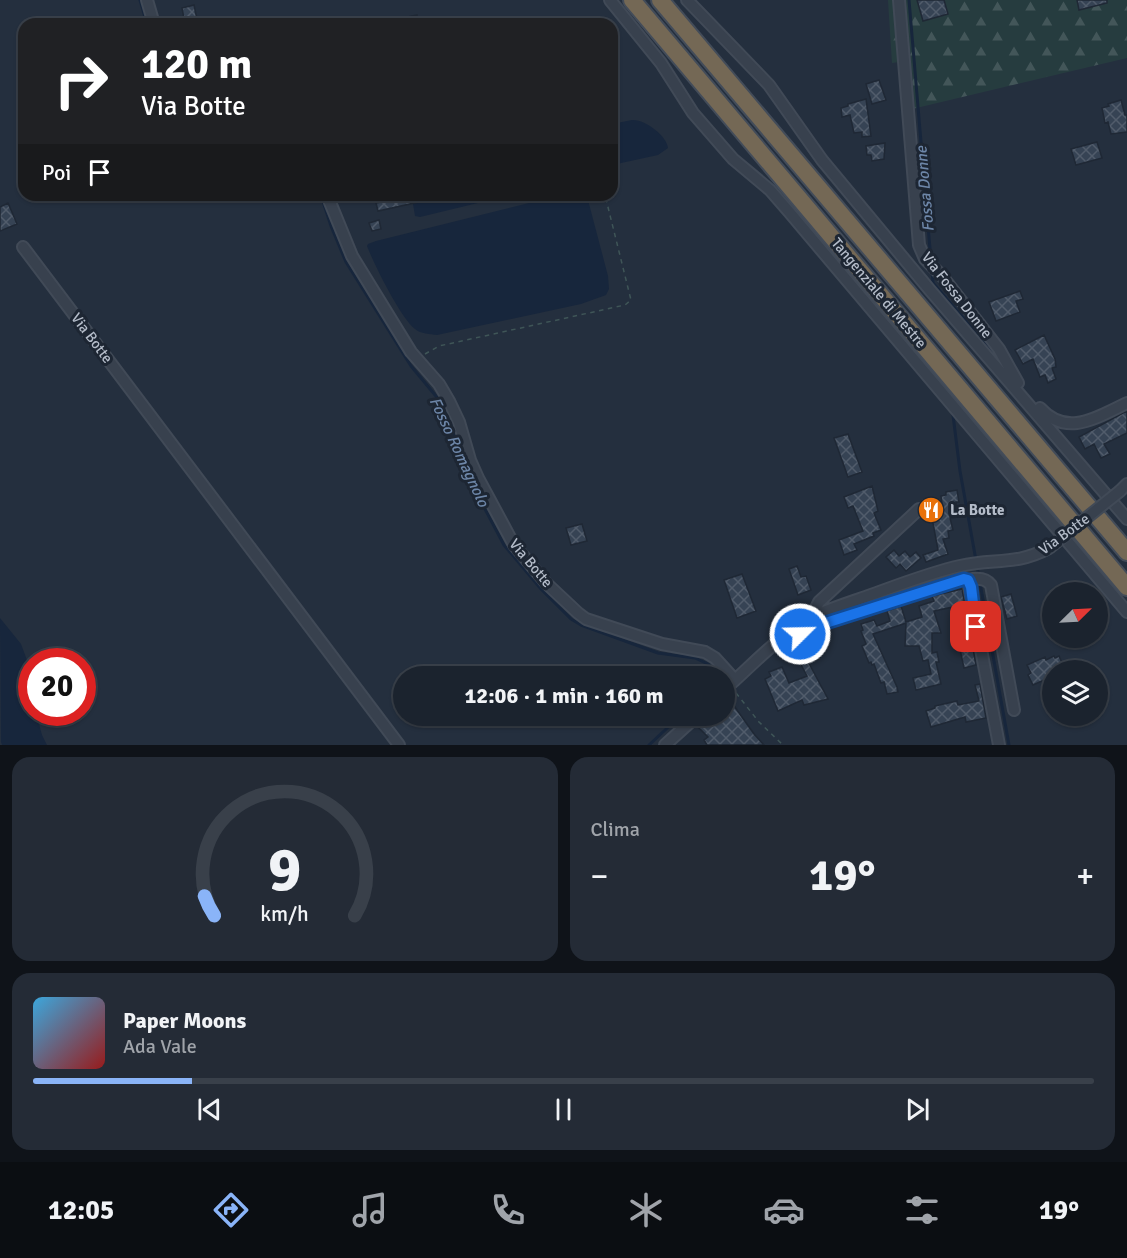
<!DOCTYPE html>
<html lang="it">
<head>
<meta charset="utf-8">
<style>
  body { margin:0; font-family:Signika,sans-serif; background:#242b36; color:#f1f3f6; height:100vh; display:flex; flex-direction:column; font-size:22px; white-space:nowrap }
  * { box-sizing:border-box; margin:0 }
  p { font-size:20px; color:#a0a4aa }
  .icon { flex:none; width:33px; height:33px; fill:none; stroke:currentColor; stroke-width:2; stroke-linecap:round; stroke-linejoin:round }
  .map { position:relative; height:745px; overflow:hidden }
  .side { display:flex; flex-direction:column; gap:12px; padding:12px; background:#0f1319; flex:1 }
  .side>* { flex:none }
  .top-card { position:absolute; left:18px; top:18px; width:600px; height:183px; border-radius:18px; box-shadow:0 2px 4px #0004,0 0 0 2px #39404a; background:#202124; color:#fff; overflow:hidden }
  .needle { width:39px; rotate:66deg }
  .buttons { position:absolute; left:1042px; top:582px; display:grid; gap:12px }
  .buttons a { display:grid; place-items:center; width:66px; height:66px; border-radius:50%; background:#1b232e; box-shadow:0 2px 4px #0004,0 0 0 2px #39404a; font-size:30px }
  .speed { position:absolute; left:18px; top:648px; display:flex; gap:12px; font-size:30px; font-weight:700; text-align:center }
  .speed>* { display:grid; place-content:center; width:78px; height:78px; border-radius:50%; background:#1b232e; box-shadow:0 2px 4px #0004,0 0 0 2px #39404a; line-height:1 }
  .speed .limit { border:9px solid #d22; background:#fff; color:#111 }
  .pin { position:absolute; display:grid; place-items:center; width:51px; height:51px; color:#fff; margin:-26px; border-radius:12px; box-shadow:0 3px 9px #0006 }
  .me { position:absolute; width:66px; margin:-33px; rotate:67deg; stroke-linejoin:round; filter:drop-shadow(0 0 4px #0008) }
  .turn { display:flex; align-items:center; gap:21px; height:126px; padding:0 24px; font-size:27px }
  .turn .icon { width:78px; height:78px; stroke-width:2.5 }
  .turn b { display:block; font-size:42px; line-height:51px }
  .then { display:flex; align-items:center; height:57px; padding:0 24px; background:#0003; gap:12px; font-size:22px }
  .big { font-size:45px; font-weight:800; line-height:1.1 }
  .side .card { flex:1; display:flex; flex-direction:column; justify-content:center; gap:9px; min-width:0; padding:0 21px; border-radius:18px; background:#242b36 }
  .side .dial { align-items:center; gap:0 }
  .dial svg { height:156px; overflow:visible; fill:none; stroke:#39404a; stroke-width:7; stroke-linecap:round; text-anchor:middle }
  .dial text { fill:#f1f3f6; stroke:none }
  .song { display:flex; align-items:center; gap:18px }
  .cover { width:72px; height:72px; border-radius:9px; background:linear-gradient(135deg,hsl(200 70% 55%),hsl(0 70% 35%)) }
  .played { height:6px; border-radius:3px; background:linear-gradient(90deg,#8ab4f8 15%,#39404a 15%) }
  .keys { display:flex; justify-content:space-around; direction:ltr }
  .heat { display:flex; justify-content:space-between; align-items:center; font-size:33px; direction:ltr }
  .side .tiles { flex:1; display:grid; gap:12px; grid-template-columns:1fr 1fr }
  .card:last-child { grid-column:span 2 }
  .trip { position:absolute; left:393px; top:666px; width:342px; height:60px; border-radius:30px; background:#1b232e; box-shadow:0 2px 4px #0004,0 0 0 2px #39404a; font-weight:800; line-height:60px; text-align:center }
  .dock { display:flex; height:96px; justify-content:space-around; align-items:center; background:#0b0e12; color:#a0a4aa }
  .dock .icon { width:42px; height:42px }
  .dock .current { color:#8ab4f8 }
  .dock b { font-size:27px; color:#f1f3f6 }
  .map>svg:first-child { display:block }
  .forest { fill:url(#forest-firs) }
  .water { fill:#17263c }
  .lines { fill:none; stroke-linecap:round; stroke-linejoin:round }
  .stream { stroke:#17263c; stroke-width:3 }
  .building { fill:url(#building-cross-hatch); stroke:#1f2835; stroke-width:1.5 }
  .minor-casing { stroke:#414a57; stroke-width:14 }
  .highway-casing { stroke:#434c59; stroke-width:20 }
  .path { stroke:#3f5557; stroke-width:1.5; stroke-dasharray:4.5 4.5; stroke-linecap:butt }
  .minor { stroke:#38414e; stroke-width:10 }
  .highway { stroke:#746855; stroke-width:16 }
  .minor-bridge-casing { stroke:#414a57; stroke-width:14; stroke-linecap:butt }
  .minor-bridge { stroke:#38414e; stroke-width:10 }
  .route-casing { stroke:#114b97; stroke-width:15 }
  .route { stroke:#1a73e8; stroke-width:10 }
  .labels { text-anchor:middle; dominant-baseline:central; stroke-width:6; stroke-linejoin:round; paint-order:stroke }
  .street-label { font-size:15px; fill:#b4bcc9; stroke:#1d2633 }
  .poi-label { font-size:15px; font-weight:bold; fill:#b4bcc9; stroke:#1d2633; text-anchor:start }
  .water-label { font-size:16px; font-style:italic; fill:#6d86a8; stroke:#1d2633 }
</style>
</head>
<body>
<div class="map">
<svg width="1127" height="745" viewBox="0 0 1127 745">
  <defs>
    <pattern id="forest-firs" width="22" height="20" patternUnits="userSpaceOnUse" patternTransform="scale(1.5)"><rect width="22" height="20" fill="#263c3f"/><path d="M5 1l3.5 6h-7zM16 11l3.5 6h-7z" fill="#435659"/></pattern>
    <pattern id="building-cross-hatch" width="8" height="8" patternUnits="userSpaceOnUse" patternTransform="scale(1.5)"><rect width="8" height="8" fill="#364354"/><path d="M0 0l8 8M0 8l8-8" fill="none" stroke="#515c6b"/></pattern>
  </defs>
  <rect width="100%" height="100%" fill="#242f3e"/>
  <path class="forest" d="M888 0H1127V58L912 109 905 61 892 63Z"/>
  <path class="water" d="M632 120C645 119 667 136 668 148L658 155 612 165V124Z
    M441 195H511L420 217 415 216 413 204Z
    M561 195H584L588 200 608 276 609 289 606 295 581 304 437 335C430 334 421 334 415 329 400 317 374 264 367 246L368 244 376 241Z
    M0 618 21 644 31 671 32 712 36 713 42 735 47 745H2L1 742Z"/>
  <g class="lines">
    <path class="stream" d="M140 0 147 24
      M909 0 931 261
      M321 195 331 226 346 262 411 366 440 401 449 418 466 473 504 545 541 589 571 619 581 625 658 653 695 658 708 664 719 676
      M932 271 933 283 995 355
      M953 415 960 471 1009 745
      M649 745 680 716"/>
  </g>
  <path class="building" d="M917 0H944L948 14 923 21Z
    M1077 0H1107V3L1079 10Z
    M194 5 198 24H185L182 8Z
    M417 15 418 24H393V20Z
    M879 80 886 100 872 104 866 84Z
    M866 99 871 136 862 137V132L854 133 850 115 842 117 841 108 848 106V104Z
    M1121 100 1125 115H1127V132L1111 134 1108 122 1105 123 1102 108 1109 106 1108 104Z
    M1097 142 1102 158 1076 165 1071 149Z
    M885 143 884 159 872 161 871 155H867L866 146Z
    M414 195H436L437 198 378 211 376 203Z
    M8 203 17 224 0 231V207Z
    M379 220 381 229 372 231 369 223Z
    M1020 291 1023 299 1016 301 1020 312 996 321 989 302Z
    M1044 335 1055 359 1056 367 1052 368 1056 379 1048 383 1045 375 1040 377 1033 359 1023 364 1015 350Z
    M1127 411V433L1104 444 1110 454 1101 458 1094 444 1085 449 1079 437Z
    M848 434 862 472 848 477 834 438Z
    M872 486 878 511 874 513 881 530 873 533 874 536 854 544 857 550 844 555 839 540 863 531 853 506 848 508 844 497Z
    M957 490 959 502H956L958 517 950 518 953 530 948 531 949 538 943 539 948 554 926 562 923 555 938 550 930 507 942 504 941 496 946 495V492Z
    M582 524 587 541 571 545 566 528Z
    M894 550 899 556 905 551 910 557 916 552 921 558 906 571 900 564 896 568 886 557Z
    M797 566 801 577 806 576 811 590 798 595 789 569Z
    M742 574 756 611 737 618 724 580Z
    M962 589 976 665 964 668 955 626H958L953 607 934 611 941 633H932V653L937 652 939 662H936L941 684 916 690 913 678 931 674 928 660 923 661 919 646H905L906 623 873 634 897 687 898 692 887 694 884 682 881 683 874 664 872 665 871 662 869 663 862 646 866 644 861 631 863 630 861 624 874 620 877 626 890 621 887 611 901 606 906 622 922 617 919 606 934 601 932 596Z
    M1011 594 1017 616 1007 619 1001 597Z
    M805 656 828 699 804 705 802 700 778 711 765 679 771 676 769 672 782 667 789 683 807 676 798 659Z
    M1054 656 1055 658 1059 656 1063 665 1059 667 1060 670H1053V676L1033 685 1028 675 1031 673 1027 665 1045 657 1046 660Z
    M980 684 986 718 966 722 965 717 931 727 926 711 935 708V706L957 701 958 705 979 701 975 685Z
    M732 703 754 734 764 745H707L704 740 708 737 697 726 710 716H724V708Z"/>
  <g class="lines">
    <g class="minor-casing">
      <path id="minor" d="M147 0 154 24
        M610 0 661 63 693 113 733 159 770 190 790 213 1127 612
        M687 0 769 85 822 160 929 289 1127 519
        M899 0 919 245 925 259 942 276 999 349 1018 383
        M327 195 352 256 411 352 439 384 449 401 459 422 470 460 478 478 514 545 546 583 578 613 586 619 662 644 705 652 715 658 735 680
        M23 247 399 745
        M1040 408C1067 438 1097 417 1127 403
        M1120 491 1127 484
        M968 580C976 578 985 577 991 585L1014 710
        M819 614 816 608 819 602 919 509
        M792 631 800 634 813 627 957 580H968L999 745
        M724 690C749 668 773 642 801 624 821 611 846 604 868 596 899 585 929 573 960 566 994 558 1015 566 1049 548
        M665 745 697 716"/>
    </g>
    <g class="highway-casing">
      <path id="highway" d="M632 0 1127 587
        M660 0 1127 552"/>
    </g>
    <path class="path" d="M425 354 439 346 625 305 631 300 605 195
      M736 693 759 722 783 745"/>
    <use href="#minor" class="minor"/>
    <use href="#highway" class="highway"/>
    <g class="minor-bridge-casing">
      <path id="minor-bridge" d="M1049 548 1120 491"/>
    </g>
    <use href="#minor-bridge" class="minor-bridge"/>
  </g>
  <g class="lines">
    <g class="route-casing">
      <path id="route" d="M800 634 813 627 964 579 968 580 971 587 976 627"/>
    </g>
    <use href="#route" class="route"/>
  </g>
  <defs>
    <g id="restaurant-disc" transform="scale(1.35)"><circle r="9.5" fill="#e8710a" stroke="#1d2633"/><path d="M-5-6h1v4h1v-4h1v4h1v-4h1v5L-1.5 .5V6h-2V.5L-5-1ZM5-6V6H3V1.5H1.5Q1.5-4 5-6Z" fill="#fff"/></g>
  </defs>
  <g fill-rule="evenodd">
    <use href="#restaurant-disc" x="931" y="510"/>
  </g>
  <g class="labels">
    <g class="street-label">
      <text transform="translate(879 293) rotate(50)">Tangenziale di Mestre</text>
      <text transform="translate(957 295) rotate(52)">Via Fossa Donne</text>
      <text transform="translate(92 338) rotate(53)">Via Botte</text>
      <text transform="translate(1064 534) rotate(-36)">Via Botte</text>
      <text transform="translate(531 563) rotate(50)">Via Botte</text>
    </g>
    <g class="poi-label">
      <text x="950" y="510">La Botte</text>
    </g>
    <g class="water-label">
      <text transform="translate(925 189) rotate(-95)">Fossa Donne</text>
      <text transform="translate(459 452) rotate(65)">Fosso Romagnolo</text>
    </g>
  </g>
</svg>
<div class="buttons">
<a><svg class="needle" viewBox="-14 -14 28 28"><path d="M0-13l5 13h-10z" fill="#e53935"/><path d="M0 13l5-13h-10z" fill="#a0a4aa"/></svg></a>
<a><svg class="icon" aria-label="layers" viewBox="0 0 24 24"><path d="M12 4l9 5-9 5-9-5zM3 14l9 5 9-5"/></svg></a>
</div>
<div class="speed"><div class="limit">20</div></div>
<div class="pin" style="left:976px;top:627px;background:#d93025"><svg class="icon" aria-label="arrive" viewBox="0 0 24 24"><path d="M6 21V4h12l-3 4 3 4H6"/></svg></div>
<svg class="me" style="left:800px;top:634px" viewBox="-20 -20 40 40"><circle r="17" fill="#1a73e8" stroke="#fff" stroke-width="3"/><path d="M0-11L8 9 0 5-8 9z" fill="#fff"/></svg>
<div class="trip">12:06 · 1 min · 160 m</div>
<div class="top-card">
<div class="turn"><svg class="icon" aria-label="right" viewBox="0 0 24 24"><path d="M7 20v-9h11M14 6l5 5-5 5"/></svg><div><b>120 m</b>Via Botte</div></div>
<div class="then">Poi<svg class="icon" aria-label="arrive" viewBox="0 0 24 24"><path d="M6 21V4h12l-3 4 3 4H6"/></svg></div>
</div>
</div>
<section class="side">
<div class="tiles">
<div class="card dial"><svg viewBox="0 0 100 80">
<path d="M14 69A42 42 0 1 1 86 69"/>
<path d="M14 69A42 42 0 0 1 9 59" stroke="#8ab4f8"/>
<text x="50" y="56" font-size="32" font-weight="700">9</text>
<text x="50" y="72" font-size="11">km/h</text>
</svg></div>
<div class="card"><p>Clima</p>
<div class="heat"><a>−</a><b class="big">19°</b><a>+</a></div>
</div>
<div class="card">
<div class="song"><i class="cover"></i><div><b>Paper Moons</b><p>Ada Vale</p></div></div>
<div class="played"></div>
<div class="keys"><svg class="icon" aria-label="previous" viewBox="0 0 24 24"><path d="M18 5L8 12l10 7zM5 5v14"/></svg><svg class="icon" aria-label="pause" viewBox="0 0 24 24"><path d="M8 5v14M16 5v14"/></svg><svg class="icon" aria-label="next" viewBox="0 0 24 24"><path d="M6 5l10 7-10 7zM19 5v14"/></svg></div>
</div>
</div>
</section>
<nav class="dock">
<b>12:05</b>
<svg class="icon current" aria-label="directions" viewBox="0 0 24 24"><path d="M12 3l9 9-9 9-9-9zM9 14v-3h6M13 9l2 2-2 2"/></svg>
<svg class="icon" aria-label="music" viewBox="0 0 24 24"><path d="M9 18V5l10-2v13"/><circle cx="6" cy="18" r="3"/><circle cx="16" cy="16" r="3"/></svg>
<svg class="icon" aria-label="phone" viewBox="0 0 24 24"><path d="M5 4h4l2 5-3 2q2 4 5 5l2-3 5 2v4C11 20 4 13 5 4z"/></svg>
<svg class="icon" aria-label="climate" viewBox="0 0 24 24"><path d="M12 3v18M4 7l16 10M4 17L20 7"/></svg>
<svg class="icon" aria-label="car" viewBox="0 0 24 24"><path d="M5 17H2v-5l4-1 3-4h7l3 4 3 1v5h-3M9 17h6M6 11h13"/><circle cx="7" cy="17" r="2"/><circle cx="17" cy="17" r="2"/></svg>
<svg class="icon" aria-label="filters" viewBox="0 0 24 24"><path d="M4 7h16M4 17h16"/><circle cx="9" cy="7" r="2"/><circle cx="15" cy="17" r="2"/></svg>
<b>19°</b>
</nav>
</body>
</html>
